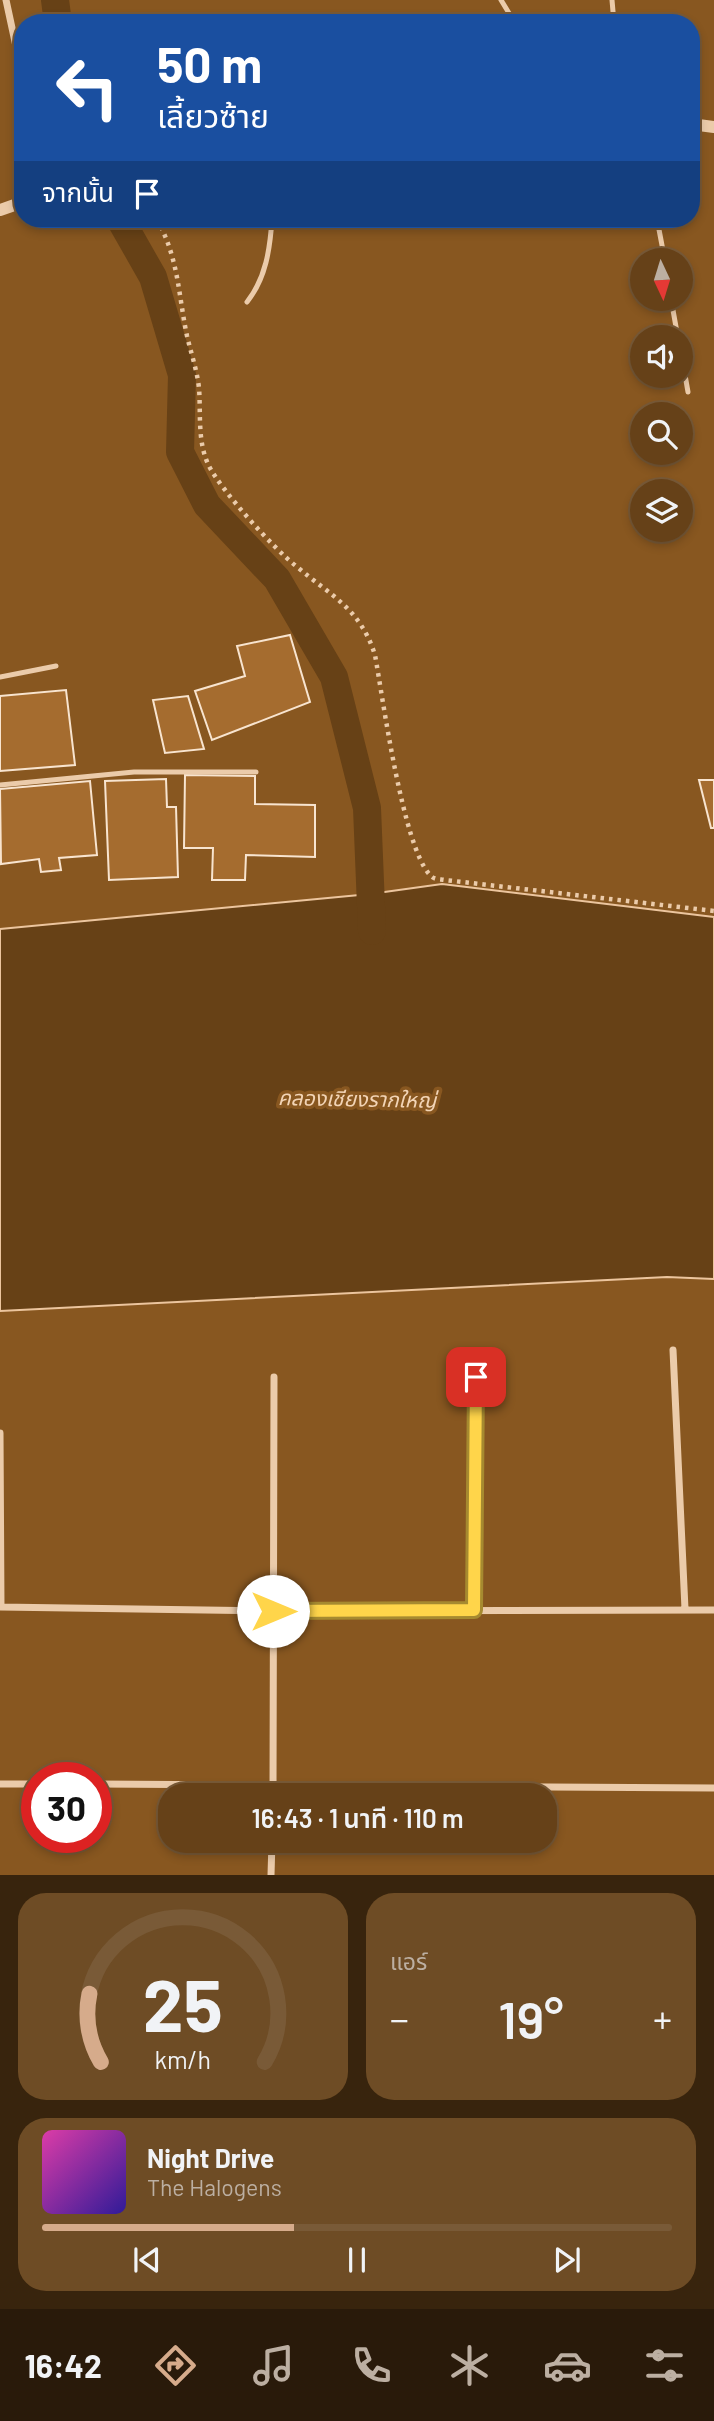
<!DOCTYPE html>
<html lang="th">
<head>
<meta charset="utf-8">
<style>
  body { margin:0; font-family:Barlow,"Noto Sans Thai",sans-serif; background:#6e4c25; color:#f1f3f6; height:100vh; display:flex; flex-direction:column; font-size:26px; white-space:nowrap }
  * { box-sizing:border-box; margin:0 }
  p { font-size:23px; color:#bcafa2 }
  .icon { flex:none; width:38px; height:38px; fill:none; stroke:currentColor; stroke-width:2; stroke-linecap:round; stroke-linejoin:round }
  .map { position:relative; height:1875px; overflow:hidden }
  .sheet { display:flex; flex-direction:column; gap:18px; padding:18px; background:#38240d; flex:1 }
  .sheet>* { flex:none }
  .banner { position:absolute; left:14px; top:14px; width:686px; height:214px; border-radius:28px; box-shadow:0 4px 10px #0003,0 0 0 2px #795a37; background:#1a4fa0; color:#fff; overflow:hidden }
  .needle { width:46px; rotate:176deg }
  .tools { position:absolute; left:630px; top:248px; display:grid; gap:14px }
  .tools a { display:grid; place-items:center; width:63px; height:63px; border-radius:50%; background:#664118; box-shadow:0 4px 10px #0003,0 0 0 2px #795a37; font-size:35px }
  .speed { position:absolute; left:21px; top:1762px; display:flex; gap:14px; font-size:35px; font-weight:700; text-align:center }
  .speed>* { display:grid; place-content:center; width:91px; height:91px; border-radius:50%; background:#664118; box-shadow:0 4px 10px #0003,0 0 0 2px #795a37; line-height:1 }
  .speed .limit { border:10px solid #d22; background:#fff; color:#111 }
  .pin { position:absolute; display:grid; place-items:center; width:60px; height:60px; color:#fff; margin:-30px; border-radius:14px; box-shadow:0 4px 10px #0006 }
  .me { position:absolute; width:77px; margin:-38px; rotate:90deg; stroke-linejoin:round; filter:drop-shadow(0 0 5px #0008) }
  .turn { display:flex; align-items:center; gap:24px; height:147px; padding:0 28px; font-size:32px }
  .turn .icon { width:91px; height:91px; stroke-width:2.5 }
  .turn b { display:block; font-size:49px; line-height:60px }
  .then { display:flex; align-items:center; height:66px; padding:0 28px; background:#0003; gap:14px; font-size:26px }
  .big { font-size:52px; font-weight:600; line-height:1.1 }
  .sheet .widget { flex:1; display:flex; flex-direction:column; justify-content:center; gap:10px; min-width:0; padding:0 24px; border-radius:28px; background:#6e4c25 }
  .sheet .dial { align-items:center; gap:0 }
  .dial svg { height:182px; overflow:visible; fill:none; stroke:#795a37; stroke-width:7; stroke-linecap:round; text-anchor:middle }
  .dial text { fill:#f1f3f6; stroke:none }
  .song { display:flex; align-items:center; gap:21px }
  .cover { width:84px; height:84px; border-radius:10px; background:linear-gradient(135deg,hsl(320 70% 55%),hsl(250 70% 35%)) }
  .played { height:7px; border-radius:4px; background:linear-gradient(90deg,#d6ab8b 40%,#795a37 40%) }
  .keys { display:flex; justify-content:space-around; direction:ltr }
  .heat { display:flex; justify-content:space-between; align-items:center; font-size:38px; direction:ltr }
  .sheet .tiles { flex:1; display:grid; gap:18px; grid-template-columns:1fr 1fr }
  .widget:last-child { grid-column:span 2 }
  .trip { position:absolute; left:158px; top:1783px; width:399px; height:70px; border-radius:28px; background:#664118; box-shadow:0 4px 10px #0003,0 0 0 2px #795a37; font-weight:600; line-height:70px; text-align:center }
  .tab-bar { display:flex; height:112px; justify-content:space-around; align-items:center; background:#291a0a; color:#bcafa2 }
  .tab-bar .icon { width:49px; height:49px }
  .tab-bar .on { color:#d6ab8b }
  .tab-bar b { font-size:32px; color:#f1f3f6 }
  .map>svg:first-child { display:block }
  .water { fill:#674116; stroke:#ecc59e; stroke-width:2 }
  .lines { fill:none; stroke-linecap:round; stroke-linejoin:round }
  .canal { stroke:#674116; stroke-width:28 }
  .building { fill:#a56c2f; stroke:#f8e4cf; stroke-width:2 }
  .path { stroke:#ebcbaa; stroke-width:4.5; stroke-dasharray:3.5 5; stroke-linecap:butt }
  .service { stroke:#ebcbaa; stroke-width:5 }
  .minor { stroke:#ebcbaa; stroke-width:7 }
  .tertiary { stroke:#ebcbaa; stroke-width:12 }
  .route-casing { stroke:#a68a30; stroke-width:18 }
  .route { stroke:#ffd54a; stroke-width:12 }
  .labels { text-anchor:middle; dominant-baseline:central; stroke-width:7; stroke-linejoin:round; paint-order:stroke }
  .water-label { font-size:21px; font-style:italic; fill:#f2d4b6; stroke:#885720 }
</style>
</head>
<body>
<div class="map">
<svg width="714" height="1875" viewBox="0 0 714 1875">
  <rect width="100%" height="100%" fill="#885720"/>
  <path class="water" d="M442 884 714 917V1279L667 1277 0 1311V929L370 894Z"/>
  <g class="lines">
    <path class="canal" d="M55 0 58 23
      M120 219 153 277 182 375 180 452 207 505 277 579 334 677 367 808 372 931"/>
  </g>
  <path class="building" d="M290 635 310 702 212 740 195 691 245 676 237 646Z
    M66 690 75 765 0 771V696Z
    M188 696 204 749 165 753 153 700Z
    M185 775 255 776V804L315 805V857L246 855 245 880H212L213 848H184Z
    M166 779 167 807H176L178 877 109 880 105 781Z
    M699 780H714V828H711Z
    M90 781 97 855 59 858 61 870 41 872 39 859 1 864 0 789Z"/>
  <g class="lines">
    <path class="path" d="M157 219C179 260 178 293 187 336 191 353 197 370 199 388 201 413 197 442 209 466 221 490 274 549 296 566 331 596 360 608 375 655 383 699 403 847 430 875 434 880 440 879 445 880L714 911"/>
    <path class="service" d="M501 0 515 23
      M612 0 614 23
      M191 23 209 15
      M657 219 665 261
      M671 299 678 338
      M247 302C266 278 270 249 272 219
      M681 352 688 392
      M0 677 56 666
      M0 785 134 772H256"/>
    <path class="minor" d="M6 0 23 79
      M673 1350 685 1609
      M0 1433 1 1607
      M0 1607 273 1611 714 1610
      M474 1610 476 1377
      M0 1784H37
      M96 1784 714 1788
      M273 1796 274 1377
      M271 1875 272 1841"/>
    <path class="tertiary" d="M691 124 714 127
      M0 210 23 202"/>
  </g>
  <g class="lines">
    <g class="route-casing">
      <path id="route" d="M273 1611 474 1610 476 1377"/>
    </g>
    <use href="#route" class="route"/>
  </g>
  <g class="labels">
    <g class="water-label">
      <text transform="translate(357 1098) rotate(1)">คลองเชียงรากใหญ่</text>
    </g>
  </g>
</svg>
<div class="tools">
<a><svg class="needle" viewBox="-14 -14 28 28"><path d="M0-13l5 13h-10z" fill="#e53935"/><path d="M0 13l5-13h-10z" fill="#bcafa2"/></svg></a>
<a><svg class="icon" aria-label="sound" viewBox="0 0 24 24"><path d="M4 9h4l5-4v14l-5-4H4zM17 9q2 3 0 6"/></svg></a>
<a><svg class="icon" aria-label="search" viewBox="0 0 24 24"><circle cx="10" cy="10" r="6"/><path d="M15 15l6 6"/></svg></a>
<a><svg class="icon" aria-label="layers" viewBox="0 0 24 24"><path d="M12 4l9 5-9 5-9-5zM3 14l9 5 9-5"/></svg></a>
</div>
<div class="speed"><div class="limit">30</div></div>
<div class="pin" style="left:476px;top:1377px;background:#d93025"><svg class="icon" aria-label="arrive" viewBox="0 0 24 24"><path d="M6 21V4h12l-3 4 3 4H6"/></svg></div>
<svg class="me" style="left:273px;top:1611px" viewBox="-20 -20 40 40"><circle r="19" fill="#fff"/><path d="M0-13L10 11 0 6-10 11z" fill="#ffd54a"/></svg>
<div class="trip">16:43 · 1 นาที · 110 m</div>
<div class="banner">
<div class="turn"><svg class="icon" aria-label="left" viewBox="0 0 24 24"><path d="M17 20v-9H6M10 6l-5 5 5 5"/></svg><div><b>50 m</b>เลี้ยวซ้าย</div></div>
<div class="then">จากนั้น<svg class="icon" aria-label="arrive" viewBox="0 0 24 24"><path d="M6 21V4h12l-3 4 3 4H6"/></svg></div>
</div>
</div>
<section class="sheet">
<div class="tiles">
<div class="widget dial"><svg viewBox="0 0 100 80">
<path d="M14 69A42 42 0 1 1 86 69"/>
<path d="M14 69A42 42 0 0 1 9 39" stroke="#d6ab8b"/>
<text x="50" y="56" font-size="32" font-weight="700">25</text>
<text x="50" y="72" font-size="11">km/h</text>
</svg></div>
<div class="widget"><p>แอร์</p>
<div class="heat"><a>−</a><b class="big">19°</b><a>+</a></div>
</div>
<div class="widget">
<div class="song"><i class="cover"></i><div><b>Night Drive</b><p>The Halogens</p></div></div>
<div class="played"></div>
<div class="keys"><svg class="icon" aria-label="previous" viewBox="0 0 24 24"><path d="M18 5L8 12l10 7zM5 5v14"/></svg><svg class="icon" aria-label="pause" viewBox="0 0 24 24"><path d="M8 5v14M16 5v14"/></svg><svg class="icon" aria-label="next" viewBox="0 0 24 24"><path d="M6 5l10 7-10 7zM19 5v14"/></svg></div>
</div>
</div>
</section>
<nav class="tab-bar">
<b>16:42</b>
<svg class="icon on" aria-label="directions" viewBox="0 0 24 24"><path d="M12 3l9 9-9 9-9-9zM9 14v-3h6M13 9l2 2-2 2"/></svg>
<svg class="icon" aria-label="music" viewBox="0 0 24 24"><path d="M9 18V5l10-2v13"/><circle cx="6" cy="18" r="3"/><circle cx="16" cy="16" r="3"/></svg>
<svg class="icon" aria-label="phone" viewBox="0 0 24 24"><path d="M5 4h4l2 5-3 2q2 4 5 5l2-3 5 2v4C11 20 4 13 5 4z"/></svg>
<svg class="icon" aria-label="climate" viewBox="0 0 24 24"><path d="M12 3v18M4 7l16 10M4 17L20 7"/></svg>
<svg class="icon" aria-label="car" viewBox="0 0 24 24"><path d="M5 17H2v-5l4-1 3-4h7l3 4 3 1v5h-3M9 17h6M6 11h13"/><circle cx="7" cy="17" r="2"/><circle cx="17" cy="17" r="2"/></svg>
<svg class="icon" aria-label="filters" viewBox="0 0 24 24"><path d="M4 7h16M4 17h16"/><circle cx="9" cy="7" r="2"/><circle cx="15" cy="17" r="2"/></svg>
</nav>
</body>
</html>
